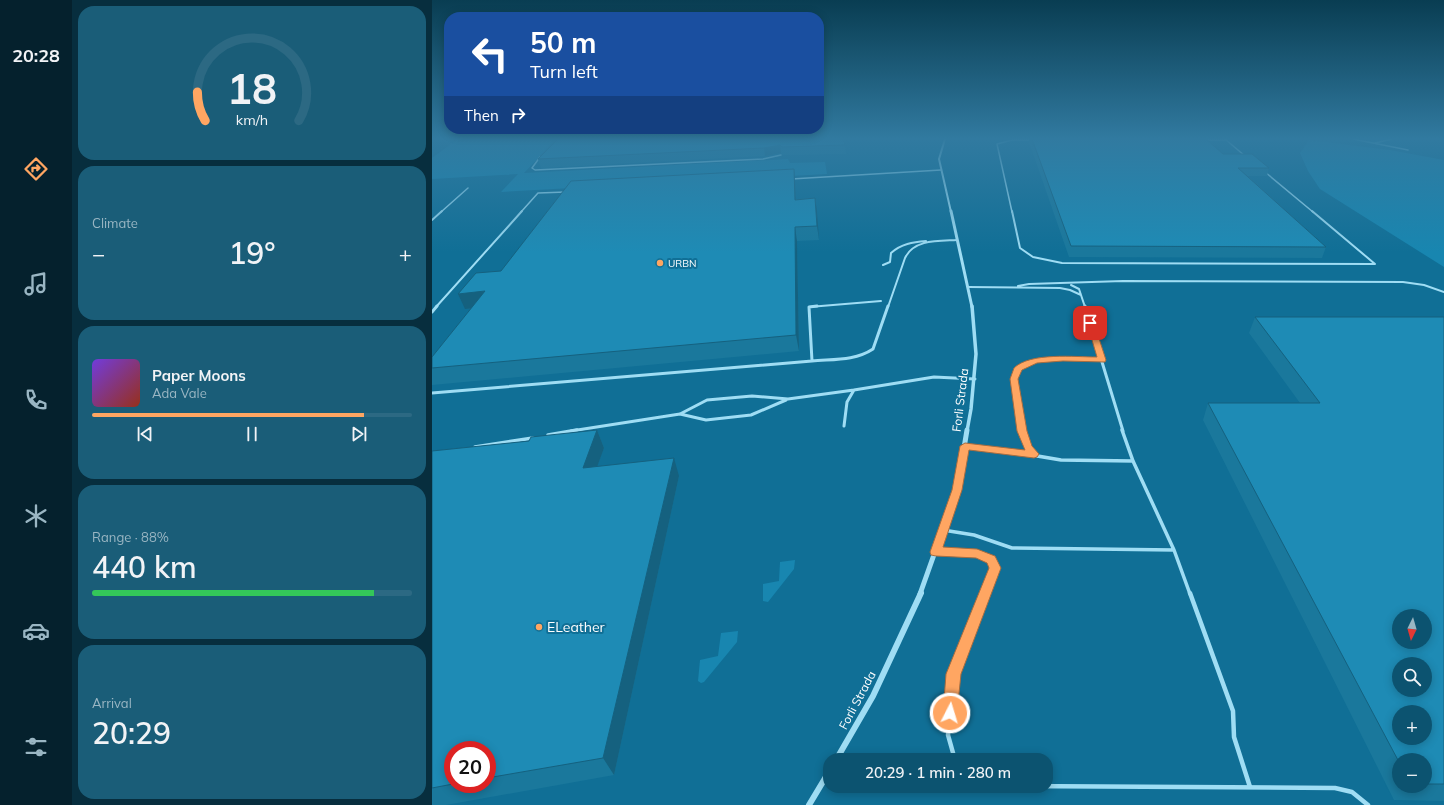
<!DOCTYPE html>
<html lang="en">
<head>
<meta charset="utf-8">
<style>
  body { margin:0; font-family:Mulish,sans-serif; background:#1a5d78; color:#f1f3f6; height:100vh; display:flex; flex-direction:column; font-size:15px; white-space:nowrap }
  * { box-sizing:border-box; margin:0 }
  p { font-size:13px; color:#9ab6c3 }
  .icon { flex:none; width:22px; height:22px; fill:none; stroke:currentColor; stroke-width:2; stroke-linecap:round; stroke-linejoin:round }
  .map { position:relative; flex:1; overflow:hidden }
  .sheet { display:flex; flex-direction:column; gap:6px; padding:6px; background:#072e3e; width:360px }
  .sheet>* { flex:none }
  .banner { position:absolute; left:12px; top:12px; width:380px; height:122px; border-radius:16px; box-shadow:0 2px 10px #0003; background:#1a4fa0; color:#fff; overflow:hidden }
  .needle { width:26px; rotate:185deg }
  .fabs { position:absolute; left:960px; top:609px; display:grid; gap:8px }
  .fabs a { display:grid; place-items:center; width:40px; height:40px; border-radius:50%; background:#0c5370; box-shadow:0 2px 10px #0003; font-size:20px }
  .speed { position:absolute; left:12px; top:741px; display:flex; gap:8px; font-size:20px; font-weight:700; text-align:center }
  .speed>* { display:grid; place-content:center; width:52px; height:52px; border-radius:50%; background:#0c5370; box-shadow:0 2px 10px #0003; line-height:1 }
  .speed .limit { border:6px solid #d22; background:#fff; color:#111 }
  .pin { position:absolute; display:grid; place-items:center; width:34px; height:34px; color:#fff; margin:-17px; border-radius:8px; box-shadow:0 2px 6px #0006 }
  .me { position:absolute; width:44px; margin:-22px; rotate:5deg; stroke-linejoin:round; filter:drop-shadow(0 0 3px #0008) }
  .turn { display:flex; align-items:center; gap:14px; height:84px; padding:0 20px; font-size:18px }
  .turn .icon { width:52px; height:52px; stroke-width:2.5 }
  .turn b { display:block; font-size:28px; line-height:34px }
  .then { display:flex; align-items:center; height:38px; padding:0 20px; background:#0003; gap:8px; font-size:15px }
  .big { font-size:30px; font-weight:600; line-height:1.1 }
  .sheet .widget { flex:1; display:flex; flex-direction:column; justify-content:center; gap:6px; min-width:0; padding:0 14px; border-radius:16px; background:#1a5d78 }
  .sheet .dial { align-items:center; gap:0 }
  .dial svg { height:104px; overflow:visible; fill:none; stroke:#2c6983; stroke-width:7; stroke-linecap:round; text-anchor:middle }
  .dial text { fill:#f1f3f6; stroke:none }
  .song { display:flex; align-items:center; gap:12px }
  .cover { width:48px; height:48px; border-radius:6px; background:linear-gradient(135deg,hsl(260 70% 55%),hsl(10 70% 35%)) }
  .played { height:4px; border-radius:2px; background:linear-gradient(90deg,#ffa662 85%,#2c6983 85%) }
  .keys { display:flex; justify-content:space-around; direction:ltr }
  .heat { display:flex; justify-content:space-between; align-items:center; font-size:22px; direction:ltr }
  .charge { height:6px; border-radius:3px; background:linear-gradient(90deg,#34c759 88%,#2c6983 0) }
  .trip { position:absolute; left:391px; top:753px; width:230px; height:40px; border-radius:16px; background:#0c5370; box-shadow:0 2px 10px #0003; font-weight:600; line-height:40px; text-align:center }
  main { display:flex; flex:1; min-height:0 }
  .tab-bar { display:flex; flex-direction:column; width:72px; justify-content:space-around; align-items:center; background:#05212d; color:#9ab6c3 }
  .tab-bar .icon { width:28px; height:28px }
  .tab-bar .on { color:#ffa662 }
  .tab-bar b { font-size:18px; color:#f1f3f6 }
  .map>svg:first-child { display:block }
  .green { fill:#1886b0 }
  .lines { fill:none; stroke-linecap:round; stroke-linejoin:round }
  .lane-far4 { stroke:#9fddf4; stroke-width:1.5 }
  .lane-far3 { stroke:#9fddf4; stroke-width:2 }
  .lane-far2 { stroke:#9fddf4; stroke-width:3 }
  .lane-far1 { stroke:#9fddf4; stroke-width:3.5 }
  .lane { stroke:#9fddf4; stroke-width:4.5 }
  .street-far4 { stroke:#9fddf4; stroke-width:2 }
  .street-far3 { stroke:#9fddf4; stroke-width:3 }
  .street-far2 { stroke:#9fddf4; stroke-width:3.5 }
  .street-far1 { stroke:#9fddf4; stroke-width:5 }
  .street { stroke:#9fddf4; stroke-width:6 }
  .wall { fill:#1a789c; fill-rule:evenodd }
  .shaded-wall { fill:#15617f }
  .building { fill:#1e8bb5; stroke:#15617f; fill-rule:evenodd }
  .route { fill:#ffa662; stroke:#a66c40 }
  .poi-dot { fill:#ffa662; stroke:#106f96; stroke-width:1.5 }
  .labels { text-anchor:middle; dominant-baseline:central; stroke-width:4; stroke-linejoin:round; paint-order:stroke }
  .far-poi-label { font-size:10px; fill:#fff; stroke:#106f96; text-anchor:start }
  .street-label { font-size:12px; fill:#fff; stroke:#106f96 }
  .near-poi-label { font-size:14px; fill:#fff; stroke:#106f96; text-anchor:start }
</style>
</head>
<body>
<main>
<nav class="tab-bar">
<b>20:28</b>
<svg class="icon on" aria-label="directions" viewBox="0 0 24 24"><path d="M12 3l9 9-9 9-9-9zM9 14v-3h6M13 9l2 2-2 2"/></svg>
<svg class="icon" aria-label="music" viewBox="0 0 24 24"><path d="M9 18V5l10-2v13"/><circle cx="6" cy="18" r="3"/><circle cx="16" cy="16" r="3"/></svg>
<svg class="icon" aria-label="phone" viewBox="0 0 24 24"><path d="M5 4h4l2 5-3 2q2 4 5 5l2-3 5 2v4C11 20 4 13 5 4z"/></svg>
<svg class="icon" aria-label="climate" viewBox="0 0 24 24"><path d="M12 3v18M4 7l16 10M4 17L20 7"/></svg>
<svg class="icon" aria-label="car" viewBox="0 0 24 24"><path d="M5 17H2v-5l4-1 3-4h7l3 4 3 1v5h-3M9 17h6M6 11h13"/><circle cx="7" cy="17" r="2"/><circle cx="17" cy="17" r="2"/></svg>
<svg class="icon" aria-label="filters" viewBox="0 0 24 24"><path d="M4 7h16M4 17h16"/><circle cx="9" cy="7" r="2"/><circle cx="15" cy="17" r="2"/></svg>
</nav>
<section class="sheet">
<div class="widget dial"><svg viewBox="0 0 100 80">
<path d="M14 69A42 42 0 1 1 86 69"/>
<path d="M14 69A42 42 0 0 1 8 47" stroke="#ffa662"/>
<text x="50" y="56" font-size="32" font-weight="700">18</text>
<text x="50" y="72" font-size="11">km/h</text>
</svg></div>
<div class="widget"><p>Climate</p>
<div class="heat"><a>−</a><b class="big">19°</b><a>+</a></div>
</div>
<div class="widget">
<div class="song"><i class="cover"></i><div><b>Paper Moons</b><p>Ada Vale</p></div></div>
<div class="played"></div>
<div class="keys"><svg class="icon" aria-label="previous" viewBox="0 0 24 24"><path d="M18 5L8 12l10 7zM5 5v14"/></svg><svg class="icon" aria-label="pause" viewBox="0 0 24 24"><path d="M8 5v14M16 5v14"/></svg><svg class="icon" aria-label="next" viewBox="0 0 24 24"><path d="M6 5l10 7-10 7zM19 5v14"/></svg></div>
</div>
<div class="widget"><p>Range · 88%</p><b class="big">440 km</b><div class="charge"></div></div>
<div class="widget"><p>Arrival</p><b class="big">20:29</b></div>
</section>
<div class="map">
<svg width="1012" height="805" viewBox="0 0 1012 805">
  <rect width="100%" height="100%" fill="#106f96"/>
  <path class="green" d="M26 139H124L92 173 356 159 358 163 393 162 395 174 69 192 86 174 0 179V158Z
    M877 140 958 150 1012 160V267L888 189 876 171 868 153Z
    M363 560 362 569 336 602 331 601V584L347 581 348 562Z
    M306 631 305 642 272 682 269 683 266 681 268 660 286 656 289 633Z"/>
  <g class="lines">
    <path class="lane-far4" d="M793 139 813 156
      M921 139 976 150
      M773 140H794
      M943 143 960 139
      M108 157 100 168 103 170 331 159 349 155
      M833 172 881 212
      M359 179 509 170
      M9 212 36 188
      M89 212 106 193 134 192
      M580 212 565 144 580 140H601"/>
    <path class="lane-far3" d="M580 211 588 248 601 257 630 263 943 264 880 211
      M0 220 10 211
      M451 265 458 262 459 253C469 244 481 242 494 241
      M639 285 647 289 649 295
      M586 286 597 284 691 281 971 282 992 285 1012 292
      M536 287 628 288 638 290 649 295 653 307
      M4 307 90 211
      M377 307 449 301
      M456 307 473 258C482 239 507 241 525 240"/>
    <path class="lane-far2" d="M653 306 691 431
      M0 312 5 306
      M380 361C401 359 423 361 441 349L456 306
      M0 393 380 361 377 307 385 306
      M248 414 274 420 319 415 354 400
      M412 426 415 402 422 390 502 377 543 379
      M139 431 248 414 275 400 320 396 356 399 422 390
      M590 431 582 379 586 368C613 355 641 359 670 360"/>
    <path class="lane-far1" d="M590 430 595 447 602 454
      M690 430 701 461 742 550 758 594
      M116 435 145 430
      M533 446 576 451 629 460 701 461
      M43 447 101 438
      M511 530 542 535 580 548 742 550
      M503 552 545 554 559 560 563 568 553 594"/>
    <path class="lane" d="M758 593 801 711 802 737 818 787
      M523 760 516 735 522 674 553 593
      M569 786 903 788 920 792 936 805"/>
    <path class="street-far4" d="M513 139 507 159 519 212"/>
    <path class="street-far3" d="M519 211 540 307"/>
    <path class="street-far2" d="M535 431 539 409 544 354 540 306"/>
    <path class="street-far1" d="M488 594 525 490 535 430"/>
    <path class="street" d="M404 760 441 696 489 593
      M377 805 398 770"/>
  </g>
  <path class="wall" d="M126 139 413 145 414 154 351 155 349 153 333 156 109 168 106 159Z
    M597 139H774L791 154 837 168 835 176H816L894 247 890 258 637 257 597 142Z
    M363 181 364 199 383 198 387 240 365 241 367 351 0 385V368L39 309H33L69 271Z
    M823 317H1012V801L962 800 771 420 776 403H868L817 333ZM967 760H993V786H967Z
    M165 430 172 448 165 466 247 476 182 775 14 805H0V451L97 441ZM55 750V784H21Z"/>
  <path class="shaded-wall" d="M348 145 349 153 333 156 332 148Z
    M362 169 363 181 364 212 363 200Z
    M383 198 385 211 387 240 385 226Z
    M363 227 365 241 367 351 364 335Z
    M53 291 60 307 33 309 26 294Z
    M165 430 172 448 158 486 151 468Z
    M242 458 247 476 182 775 171 758Z"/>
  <path class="building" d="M126 139H411L413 145 350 147 348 145 332 148 106 159Z
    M600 139H774L791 154H820L837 168H806L894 247 639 246Z
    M362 169 363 200 383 198 385 226 363 227 364 335 0 368V357L53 291 26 294 44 273 69 271 139 181Z
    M823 317H1012V784H993V760H967V762L776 403H888ZM967 616H993V642H967ZM967 664H993V690H967ZM967 712H993V738H967Z
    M165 430 151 468 242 458 171 758 55 778V750H21V784L0 788V451L97 441 99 437Z"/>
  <linearGradient id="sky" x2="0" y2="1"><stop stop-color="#093d52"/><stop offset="0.55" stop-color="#317aa0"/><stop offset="1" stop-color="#317aa0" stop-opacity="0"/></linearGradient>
  <rect width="1012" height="252" fill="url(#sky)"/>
  <path class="route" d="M656 321H661L662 323 674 360 673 362 631 361 605 363 590 370 586 379 595 431 600 446 607 454 605 457 602 458 537 450 530 490 511 547 545 549 563 556 569 568 529 674 525 713 523 718 518 720 513 718 511 713 514 674 557 568 555 563 544 558 504 556 499 555 498 552 520 490 528 446 533 443 593 450 585 431 578 379 582 368C598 352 643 357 665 357L655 323Z"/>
  <g class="poi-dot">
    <circle cx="228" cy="263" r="4"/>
    <circle cx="107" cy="627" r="4"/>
  </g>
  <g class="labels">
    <g class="far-poi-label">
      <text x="236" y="263">URBN</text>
    </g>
    <g class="street-label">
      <text transform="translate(528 400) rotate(-83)">Forli Strada</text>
      <text transform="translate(425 700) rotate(-62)">Forli Strada</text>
    </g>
    <g class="near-poi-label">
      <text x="115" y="627">ELeather</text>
    </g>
  </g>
</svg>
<div class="fabs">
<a><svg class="needle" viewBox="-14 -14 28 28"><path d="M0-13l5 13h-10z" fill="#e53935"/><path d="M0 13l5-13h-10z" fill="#9ab6c3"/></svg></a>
<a><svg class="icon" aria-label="search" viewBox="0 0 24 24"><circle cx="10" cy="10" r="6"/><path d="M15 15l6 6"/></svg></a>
<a>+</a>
<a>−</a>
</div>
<div class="speed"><div class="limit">20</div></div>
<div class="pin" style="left:658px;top:323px;background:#d93025"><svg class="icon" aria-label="arrive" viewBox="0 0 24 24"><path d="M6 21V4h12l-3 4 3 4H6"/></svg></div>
<svg class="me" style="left:518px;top:713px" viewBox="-20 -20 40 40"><circle r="17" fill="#ffa662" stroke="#fff" stroke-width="3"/><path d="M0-11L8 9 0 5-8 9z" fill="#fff"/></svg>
<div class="trip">20:29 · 1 min · 280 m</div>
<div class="banner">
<div class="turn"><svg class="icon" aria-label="left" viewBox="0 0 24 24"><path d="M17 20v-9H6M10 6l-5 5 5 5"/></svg><div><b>50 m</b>Turn left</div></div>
<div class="then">Then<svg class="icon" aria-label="right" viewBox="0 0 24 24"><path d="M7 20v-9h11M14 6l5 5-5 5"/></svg></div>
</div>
</div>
</main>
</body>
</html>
